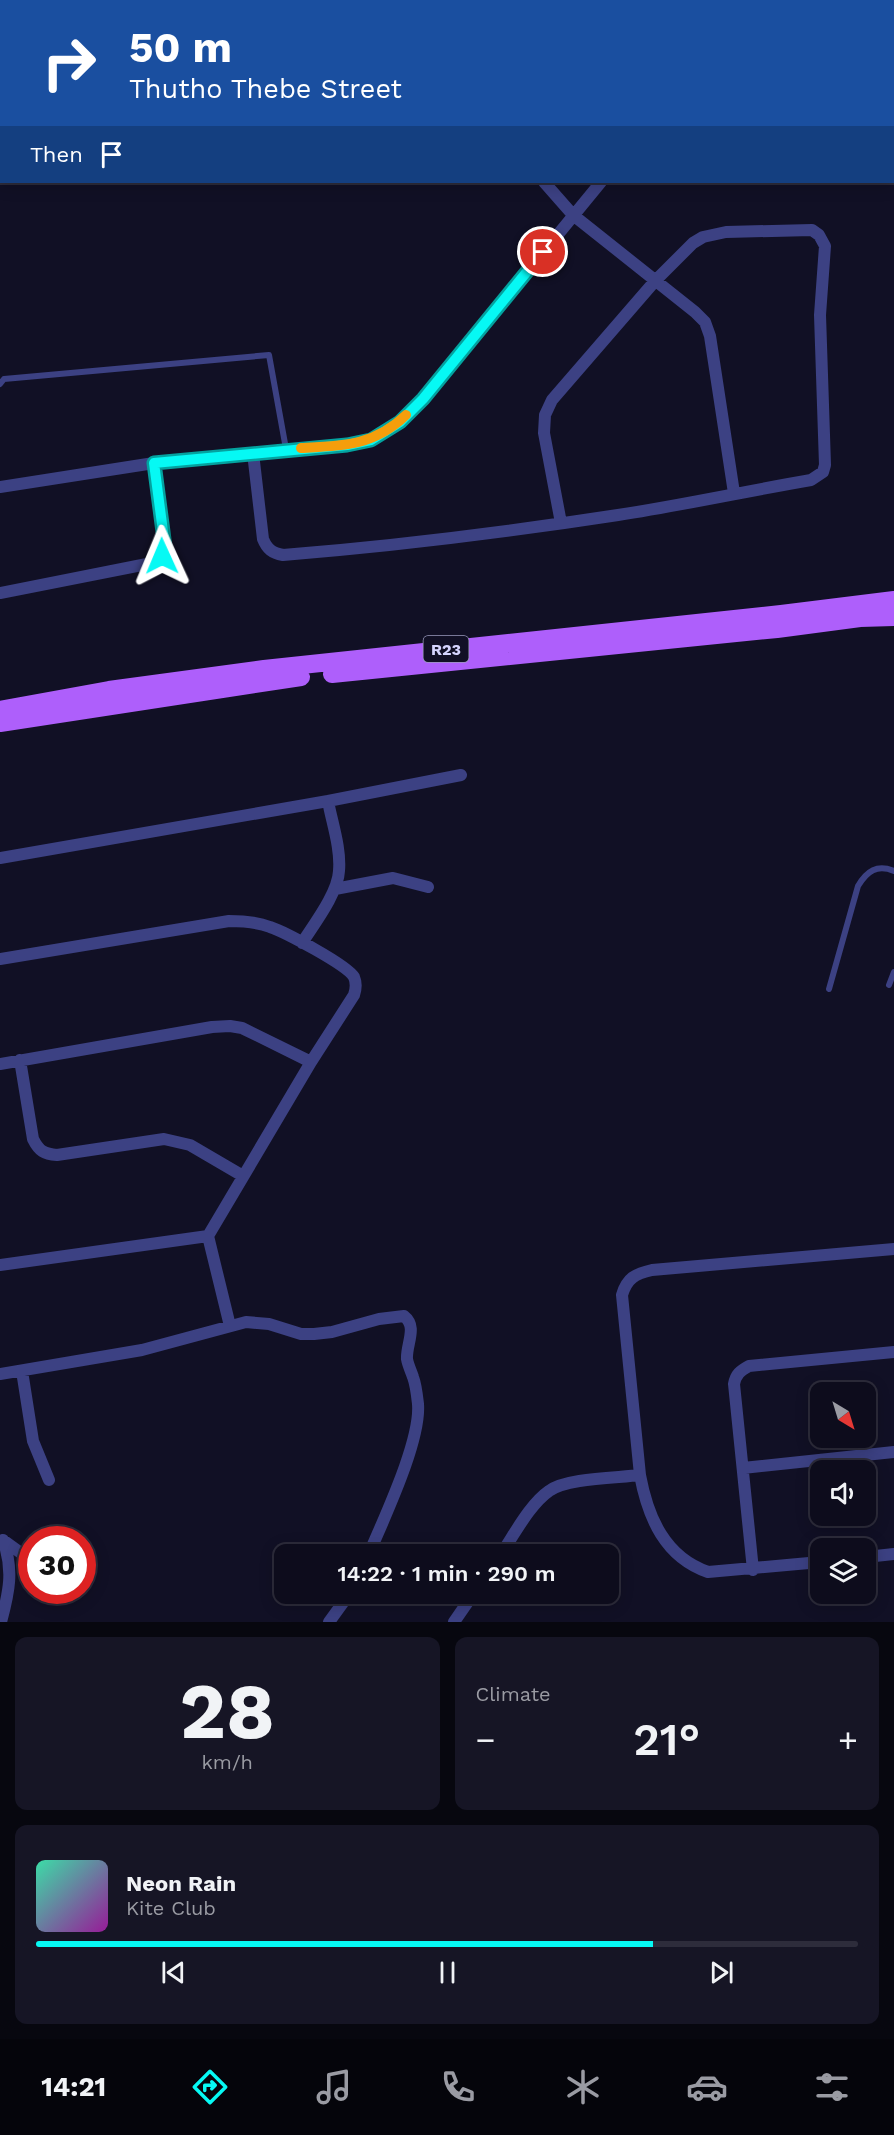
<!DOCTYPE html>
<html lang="en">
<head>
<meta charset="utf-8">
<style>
  body { margin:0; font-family:"Work Sans",sans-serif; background:#161525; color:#f1f3f6; height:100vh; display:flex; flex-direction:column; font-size:22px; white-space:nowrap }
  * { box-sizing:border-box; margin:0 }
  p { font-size:20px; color:#9a9ba3 }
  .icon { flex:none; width:33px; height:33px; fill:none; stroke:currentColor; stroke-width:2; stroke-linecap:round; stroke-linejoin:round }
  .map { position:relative; height:1622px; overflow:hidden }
  .details { display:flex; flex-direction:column; gap:15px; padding:15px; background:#07070f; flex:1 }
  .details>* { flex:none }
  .banner { position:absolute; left:0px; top:0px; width:894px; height:183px; box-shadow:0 3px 15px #0003,0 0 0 2px #2d2c3b; background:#1a4fa0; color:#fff; overflow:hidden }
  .needle { width:39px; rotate:142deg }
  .tools { position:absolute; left:810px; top:1382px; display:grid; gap:12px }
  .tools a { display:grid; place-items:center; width:66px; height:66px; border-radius:12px; background:#0d0c1c; box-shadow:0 3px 15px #0003,0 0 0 2px #2d2c3b; font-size:30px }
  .speed { position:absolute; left:18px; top:1526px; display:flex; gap:12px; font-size:30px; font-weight:700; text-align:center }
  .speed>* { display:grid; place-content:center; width:78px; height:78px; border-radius:50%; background:#0d0c1c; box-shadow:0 3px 15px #0003,0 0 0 2px #2d2c3b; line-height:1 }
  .speed .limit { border:9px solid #d22; background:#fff; color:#111 }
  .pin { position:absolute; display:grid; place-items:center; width:51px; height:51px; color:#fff; margin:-26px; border:3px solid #fff; border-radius:50%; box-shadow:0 2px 6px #0007 }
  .me { position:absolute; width:66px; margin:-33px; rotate:359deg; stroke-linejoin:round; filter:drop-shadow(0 0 4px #0008) }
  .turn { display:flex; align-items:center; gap:21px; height:126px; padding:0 30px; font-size:27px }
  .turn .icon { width:78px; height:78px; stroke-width:2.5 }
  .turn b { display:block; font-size:42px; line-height:51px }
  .then { display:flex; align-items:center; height:57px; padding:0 30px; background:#0003; gap:12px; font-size:22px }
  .big { font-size:45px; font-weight:600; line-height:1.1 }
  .details .widget { flex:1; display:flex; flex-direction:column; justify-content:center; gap:9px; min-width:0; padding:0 21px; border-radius:12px; background:#161525 }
  .details .dial { align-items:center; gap:0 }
  .dial b { font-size:78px; line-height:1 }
  .song { display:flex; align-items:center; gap:18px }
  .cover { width:72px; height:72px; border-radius:9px; background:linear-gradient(135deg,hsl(160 70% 55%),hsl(300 70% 35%)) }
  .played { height:6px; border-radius:3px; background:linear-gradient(90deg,#06f9f4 75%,#2d2c3b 75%) }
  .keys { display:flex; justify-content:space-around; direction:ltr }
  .heat { display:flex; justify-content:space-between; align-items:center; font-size:33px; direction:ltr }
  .details .tiles { flex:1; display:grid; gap:15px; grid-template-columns:1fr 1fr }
  .widget:last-child { grid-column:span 2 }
  .trip { position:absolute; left:274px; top:1544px; width:345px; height:60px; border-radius:12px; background:#0d0c1c; box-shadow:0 3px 15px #0003,0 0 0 2px #2d2c3b; font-weight:600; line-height:60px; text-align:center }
  .dock { display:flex; height:96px; justify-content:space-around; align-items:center; background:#05050b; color:#9a9ba3 }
  .dock .icon { width:42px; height:42px }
  .dock .active { color:#06f9f4 }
  .dock b { font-size:27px; color:#f1f3f6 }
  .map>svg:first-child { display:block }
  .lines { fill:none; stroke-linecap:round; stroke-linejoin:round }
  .lane { stroke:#3c4183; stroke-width:6 }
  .street { stroke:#3c4183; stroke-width:12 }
  .primary { stroke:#ae5ffb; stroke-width:18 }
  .route-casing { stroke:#04a29f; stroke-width:15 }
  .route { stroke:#06f9f4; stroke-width:10 }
  .slow { stroke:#f59e0b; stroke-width:10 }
  .labels { text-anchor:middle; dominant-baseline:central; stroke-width:6; stroke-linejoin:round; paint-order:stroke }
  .shield { fill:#111025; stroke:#9a9abd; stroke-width:1.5 }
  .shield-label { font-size:16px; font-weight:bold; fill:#d5d5fe }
</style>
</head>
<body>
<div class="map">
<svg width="894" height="1622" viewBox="0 0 894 1622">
  <rect width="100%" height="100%" fill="#111025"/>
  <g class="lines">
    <path class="lane" d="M0 384 4 379 269 355 286 449
      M889 985 894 972
      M829 989 858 886C867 871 877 864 894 871"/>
    <path class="street" d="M247 0 248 2
      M415 0V2
      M516 0V2
      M617 0V2
      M309 2 310 0
      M714 2 807 0
      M892 114H894
      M544 182 573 215 695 312 705 322 710 336 734 493
      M253 453 263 539C267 549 272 553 283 555 395 546 507 532 618 515 683 505 747 491 811 480L823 472 825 465 820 315 825 246 819 235 812 230 726 232 703 237 693 243 655 281 552 400 545 415 544 433 561 523
      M0 487 154 463 347 445 371 440 400 422 423 399 601 182
      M0 593 157 562 162 556 165 547 154 463
      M0 858 328 801 461 775
      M335 889 393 878 428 887
      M302 943C314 924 338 893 339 871 341 848 332 823 328 801
      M0 959 229 921C243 921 257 922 270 927 285 932 347 965 354 977 357 984 356 989 354 995L311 1062 208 1236 230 1326
      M20 1060 33 1139C39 1151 44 1154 57 1155L164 1139 190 1145 243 1176
      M0 1064 212 1027 230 1026 242 1028 311 1062
      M0 1265 208 1236
      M22 1371 33 1441 49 1480
      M0 1374 142 1350 246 1322 269 1324 301 1334H314L332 1332 379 1319 404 1316C418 1327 406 1344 407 1359 408 1365 411 1371 413 1377 416 1385 417 1395 418 1404 421 1441 384 1518 369 1554
      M743 1468 894 1452
      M3 1540 32 1561
      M501 1554C514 1535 530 1504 549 1491 566 1478 617 1478 640 1475
      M866 1557 894 1554
      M820 1562 708 1572C665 1557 648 1518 640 1475L622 1295C627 1278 635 1274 652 1270L894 1249
      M753 1570 734 1384C736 1374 740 1371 749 1366L894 1352
      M70 1590 72 1592
      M1 1622C9 1592 14 1570 3 1540
      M329 1622 350 1593
      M454 1622 474 1593"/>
    <path class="primary" d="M332 674 777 629 860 618 894 617
      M0 710 109 690 264 669 781 614 894 600
      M0 723 301 677"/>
  </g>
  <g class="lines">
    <g class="route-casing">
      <path id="route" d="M162 556 165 547 154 463 347 445 371 440 400 422 423 399 543 252"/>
    </g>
    <use href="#route" class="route"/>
    <path class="slow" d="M301 448C343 446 374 446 406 415"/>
  </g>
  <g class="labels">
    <rect class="shield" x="423.5" y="636" width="45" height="26" rx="4.5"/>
    <g class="shield-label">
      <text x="446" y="649">R23</text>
    </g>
  </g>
</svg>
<div class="tools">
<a><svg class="needle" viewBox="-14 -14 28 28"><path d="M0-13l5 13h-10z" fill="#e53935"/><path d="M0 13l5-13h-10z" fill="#9a9ba3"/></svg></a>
<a><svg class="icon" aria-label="sound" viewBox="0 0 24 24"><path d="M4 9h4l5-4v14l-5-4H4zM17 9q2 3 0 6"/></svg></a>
<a><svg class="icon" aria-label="layers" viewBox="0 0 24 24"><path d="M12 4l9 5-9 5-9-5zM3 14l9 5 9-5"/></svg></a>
</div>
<div class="speed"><div class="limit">30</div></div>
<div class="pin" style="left:543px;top:252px;background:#d93025"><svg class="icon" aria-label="arrive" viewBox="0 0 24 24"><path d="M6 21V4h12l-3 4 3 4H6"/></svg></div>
<svg class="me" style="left:162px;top:556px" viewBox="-20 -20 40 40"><path d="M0-17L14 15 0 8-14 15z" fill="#06f9f4" stroke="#fff" stroke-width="4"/></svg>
<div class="trip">14:22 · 1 min · 290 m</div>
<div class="banner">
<div class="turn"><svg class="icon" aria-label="right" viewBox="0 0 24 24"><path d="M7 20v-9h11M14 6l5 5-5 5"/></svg><div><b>50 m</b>Thutho Thebe Street</div></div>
<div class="then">Then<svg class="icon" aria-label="arrive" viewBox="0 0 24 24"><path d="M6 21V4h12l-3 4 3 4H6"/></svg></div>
</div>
</div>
<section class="details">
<div class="tiles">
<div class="widget dial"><b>28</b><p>km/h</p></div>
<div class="widget"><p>Climate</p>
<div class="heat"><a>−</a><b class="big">21°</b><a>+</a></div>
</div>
<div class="widget">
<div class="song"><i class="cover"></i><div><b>Neon Rain</b><p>Kite Club</p></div></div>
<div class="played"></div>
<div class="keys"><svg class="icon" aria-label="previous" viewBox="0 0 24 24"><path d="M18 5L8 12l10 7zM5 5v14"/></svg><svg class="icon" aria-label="pause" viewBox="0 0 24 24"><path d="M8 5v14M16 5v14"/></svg><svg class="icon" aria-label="next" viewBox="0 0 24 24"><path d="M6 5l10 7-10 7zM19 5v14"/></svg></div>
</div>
</div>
</section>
<nav class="dock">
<b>14:21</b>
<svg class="icon active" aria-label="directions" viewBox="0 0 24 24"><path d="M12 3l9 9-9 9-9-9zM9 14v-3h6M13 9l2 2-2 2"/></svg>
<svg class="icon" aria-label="music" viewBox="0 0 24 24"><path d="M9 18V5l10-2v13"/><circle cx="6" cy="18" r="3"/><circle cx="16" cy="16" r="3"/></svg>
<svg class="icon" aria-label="phone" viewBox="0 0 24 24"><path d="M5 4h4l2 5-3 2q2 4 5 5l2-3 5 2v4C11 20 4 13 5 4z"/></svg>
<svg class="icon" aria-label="climate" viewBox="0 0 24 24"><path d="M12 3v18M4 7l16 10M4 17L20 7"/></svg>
<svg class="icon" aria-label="car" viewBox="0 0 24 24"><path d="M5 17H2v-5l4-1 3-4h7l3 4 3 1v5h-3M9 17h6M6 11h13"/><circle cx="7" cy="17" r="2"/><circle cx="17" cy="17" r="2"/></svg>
<svg class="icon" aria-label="filters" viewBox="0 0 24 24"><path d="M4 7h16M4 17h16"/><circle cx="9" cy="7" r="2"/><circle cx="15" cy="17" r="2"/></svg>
</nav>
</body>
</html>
